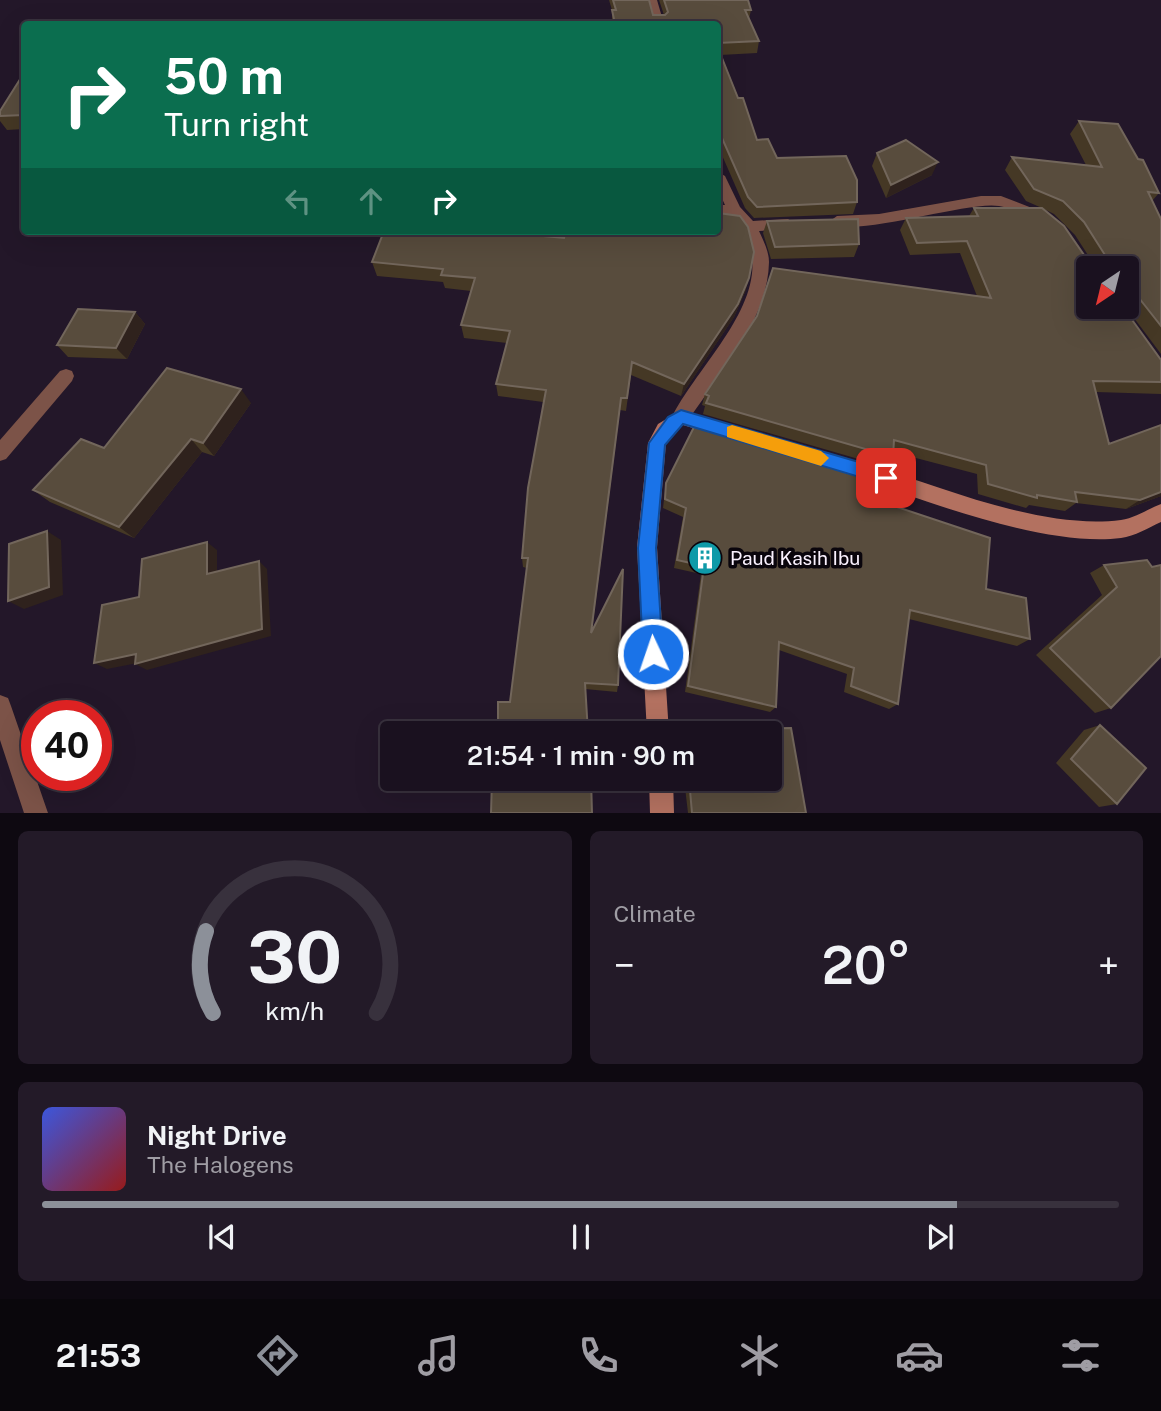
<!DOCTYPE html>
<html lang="en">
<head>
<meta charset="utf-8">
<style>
  body { margin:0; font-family:"Public Sans",sans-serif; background:#231a28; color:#f1f3f6; height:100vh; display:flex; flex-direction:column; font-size:26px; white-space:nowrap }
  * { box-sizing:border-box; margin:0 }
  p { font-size:23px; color:#9f9da4 }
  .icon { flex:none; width:38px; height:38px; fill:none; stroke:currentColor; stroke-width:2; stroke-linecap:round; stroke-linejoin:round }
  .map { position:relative; height:813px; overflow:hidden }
  .side { display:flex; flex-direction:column; gap:18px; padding:18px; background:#0e0911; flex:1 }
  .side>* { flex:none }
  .hud { position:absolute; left:21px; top:21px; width:700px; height:214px; border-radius:7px; box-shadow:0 7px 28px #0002,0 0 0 2px #38313d; background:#0b6e4f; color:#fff; overflow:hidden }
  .needle { width:46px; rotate:215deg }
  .controls { position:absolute; left:1076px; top:256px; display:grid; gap:14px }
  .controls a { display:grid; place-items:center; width:63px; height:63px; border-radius:7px; background:#1a111f; box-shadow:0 7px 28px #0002,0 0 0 2px #38313d; font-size:35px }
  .speed { position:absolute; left:21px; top:700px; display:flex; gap:14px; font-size:35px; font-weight:700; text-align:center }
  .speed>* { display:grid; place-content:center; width:91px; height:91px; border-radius:50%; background:#1a111f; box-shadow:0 7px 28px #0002,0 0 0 2px #38313d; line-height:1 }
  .speed .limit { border:10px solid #d22; background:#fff; color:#111 }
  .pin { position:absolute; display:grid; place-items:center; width:60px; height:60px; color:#fff; margin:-30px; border-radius:14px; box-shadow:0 4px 10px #0006 }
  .me { position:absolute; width:77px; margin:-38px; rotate:357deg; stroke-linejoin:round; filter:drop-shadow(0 0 5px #0008) }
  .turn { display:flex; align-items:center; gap:24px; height:147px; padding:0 28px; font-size:32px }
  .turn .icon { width:91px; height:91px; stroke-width:2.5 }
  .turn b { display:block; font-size:49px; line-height:60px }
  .lanes { display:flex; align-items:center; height:66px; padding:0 28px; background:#0003; justify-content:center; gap:35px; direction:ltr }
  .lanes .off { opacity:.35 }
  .big { font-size:52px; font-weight:600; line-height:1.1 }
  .side .widget { flex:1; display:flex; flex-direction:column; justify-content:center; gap:10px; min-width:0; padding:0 24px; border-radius:10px; background:#231a28 }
  .side .dial { align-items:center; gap:0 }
  .dial svg { height:182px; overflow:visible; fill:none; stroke:#38313d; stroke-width:7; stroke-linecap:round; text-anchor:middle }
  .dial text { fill:#f1f3f6; stroke:none }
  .song { display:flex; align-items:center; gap:21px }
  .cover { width:84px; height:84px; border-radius:10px; background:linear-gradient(135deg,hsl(230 70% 55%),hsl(0 70% 35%)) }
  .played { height:7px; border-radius:4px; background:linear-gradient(90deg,#8c9099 85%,#38313d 85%) }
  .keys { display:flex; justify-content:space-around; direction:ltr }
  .heat { display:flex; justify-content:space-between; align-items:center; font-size:38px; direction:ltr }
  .side .tiles { flex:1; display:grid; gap:18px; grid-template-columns:1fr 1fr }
  .widget:last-child { grid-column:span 2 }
  .trip { position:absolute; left:380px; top:721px; width:402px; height:70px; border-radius:7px; background:#1a111f; box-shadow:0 7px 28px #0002,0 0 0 2px #38313d; font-weight:600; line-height:70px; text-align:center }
  .tab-bar { display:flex; height:112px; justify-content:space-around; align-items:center; background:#0a070c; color:#9f9da4 }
  .tab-bar .icon { width:49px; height:49px }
  .tab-bar .active { color:#8c9099 }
  .tab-bar b { font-size:32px; color:#f1f3f6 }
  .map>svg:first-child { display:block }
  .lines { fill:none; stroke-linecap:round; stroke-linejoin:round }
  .street { fill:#7c5348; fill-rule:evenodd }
  .secondary { fill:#b37160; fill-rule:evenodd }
  .wall { fill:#453825; fill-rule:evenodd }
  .shaded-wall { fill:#2f221d }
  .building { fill:#584c3d; stroke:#72665b; stroke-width:2 }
  .route { fill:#1a73e8; stroke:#114b97; stroke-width:2 }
  .slow { fill:#f59e0b }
  .labels { text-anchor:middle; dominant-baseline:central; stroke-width:7; stroke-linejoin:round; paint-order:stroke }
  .poi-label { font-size:19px; fill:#faf1fe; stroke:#0a050c; text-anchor:start }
</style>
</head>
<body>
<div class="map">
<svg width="1161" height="813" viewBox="0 0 1161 813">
  <rect width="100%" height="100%" fill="#231729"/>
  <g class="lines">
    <path class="street" d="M647 0H657L664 24H654Z
      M718 172 725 176 740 207 753 221 788 219 795 224 788 229 759 231C763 240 769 251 769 262 768 321 718 375 687 422H675L672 417C701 358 795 281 730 215H718V205H725L718 190Z
      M981 196H1001L1050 215 1052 218 1045 223C1030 219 1015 209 999 206 968 200 847 241 830 221L837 216 879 214Z
      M66 369 72 371 74 376 72 381 6 459 0 461V440L60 371Z
      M0 695 8 698 11 706 48 813H24L0 740Z"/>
    <path class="secondary" d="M681 410 725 423 728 428 725 433 719 436 683 425 670 434 666 443 657 547 669 733H647L637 547 648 443 658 424Z
      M870 465C945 488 1042 530 1121 520 1135 518 1148 509 1161 504V522C1148 528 1135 536 1121 538 1047 547 933 504 863 479L861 473 863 467Z
      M649 779H673L674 813H650Z"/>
  </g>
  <path class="wall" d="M609 0H649L653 15H664L659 0H748L751 10 749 19 759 41 757 53 720 55 757 140 777 158 857 202 853 214 754 218 745 208 718 146V24H612V10Z
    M24 73V129L7 130 0 121V111Z
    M1079 121 1138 159 1159 193 1152 201 1161 219V354L1125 306H1127V268H1088L1161 360V394L1096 392 1109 444 1161 496 1126 509 1076 503 1065 511 1029 505 1026 508 978 494 977 474 893 452V457L886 467 703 414 705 406 702 405 705 394 977 296 960 253 910 255 900 230 906 218 969 216 974 208H1042L1026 201 1005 170 1012 157 1086 165 1070 134ZM1042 208 1054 214 1075 235 1095 266 1091 265Z
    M877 153 932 175 886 198 872 166Z
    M767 221 859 244 854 257 771 259 763 233Z
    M372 262 749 278 745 292 734 317 681 396 631 375 626 411 620 410 592 631 618 685 617 692 585 689 510 702 527 568 523 567 522 558 543 402 498 396 496 384 507 343 464 338 461 325 471 291 445 288 443 282 377 276Z
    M135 312 145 324 127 359 68 357 57 345Z
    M251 403 214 456 202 452 134 538 50 502 33 490 104 448Z
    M666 483 891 505 986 589 1030 639 1017 646 909 619 898 704 889 709 844 692 847 674 779 650 776 707 770 712 685 692 701 574 674 568 683 517 663 508Z
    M1147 560 1111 708 1095 713 1036 655 1102 595 1090 573 1104 565Z
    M1100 725 1117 804 1099 807 1056 763 1084 730Z
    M791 728 806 813H688L684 779H770V733H682L685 730Z"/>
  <path class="shaded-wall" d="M938 162 932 175 886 198 891 185Z
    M749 278 745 292 734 317 681 396 684 384Z
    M135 312 145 324 127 359 116 348Z
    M241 389 251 403 214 456 203 443Z
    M191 439 202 452 134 538 119 527Z
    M1161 492V496L1126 509 1140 500Z
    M47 531 61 540 63 595 24 609 8 601Z
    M207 542 217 550V582L207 574Z
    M259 561 267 569 271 636 147 670 135 664Z
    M136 654 148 661 107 669 94 663Z"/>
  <path class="building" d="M613 0H649L653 15H665L668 12 664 0H748L751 10H745L759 41 718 43V24H615L612 10H616Z
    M718 48 738 98H743L757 140 768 139 777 158 846 156 857 180V202L757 207 748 197 718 129Z
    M24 73V115L0 116V111Z
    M1079 121 1118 124 1138 159 1143 160 1159 193 1148 192 1161 219V326L1135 293H1127V268H1088V306H1122L1161 360V382L1093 381 1109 444 1161 425V492L1140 500 1075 492 1077 502 1037 495V498L988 484 986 465 894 440 893 457 706 403 709 396 705 394 757 316 773 268 991 298 967 241 917 243 906 218 978 216 974 208H1042L1064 226 1091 265 1100 267 1101 259 1105 255 1084 222 1063 201 1034 189 1012 157 1102 167Z
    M906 140 938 162 891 185 877 153Z
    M718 213 740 216 748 227 754 252 749 278 738 304 684 384 632 362 627 398H621L591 633 623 569 618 685 585 683 588 733H498V702H510L528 558H522L528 488 546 390 496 384 510 331 461 325 475 278 441 275 443 269 372 262 384 231H489L564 238 566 231H718Z
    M858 219 859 244 775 247 767 221Z
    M78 309 135 312 116 348 57 345Z
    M167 368 241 389 203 443 191 439 119 527 33 490 81 439 104 448Z
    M697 421 892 479 891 505 990 538 986 589 1026 598 1030 639 910 610 898 704 851 686 854 668 779 642 776 707 688 686 704 566 677 560 686 508 665 499 666 483Z
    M47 531 49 587 8 601 9 544Z
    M207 542V574L259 561 262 629 135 664 136 654 94 663 102 605 139 597 142 559Z
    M1147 560 1152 567 1161 565V656L1111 708 1050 648 1117 587 1104 565Z
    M1100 725 1146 768 1117 804 1071 759Z
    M791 728 806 813H692L689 779H770V733H685V730Z
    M492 779H591L592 813H491Z"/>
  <path class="route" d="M681 410 886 470 894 478 886 485 683 424 665 445 656 548 663 654 660 661 653 663 646 661 643 654 638 548 649 443 668 417Z"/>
  <path class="slow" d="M732 425 821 451 829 458 821 466 727 437V427Z"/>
  <defs>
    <g id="building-disc" transform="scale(1.75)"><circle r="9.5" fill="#0f9aa8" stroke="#0a050c"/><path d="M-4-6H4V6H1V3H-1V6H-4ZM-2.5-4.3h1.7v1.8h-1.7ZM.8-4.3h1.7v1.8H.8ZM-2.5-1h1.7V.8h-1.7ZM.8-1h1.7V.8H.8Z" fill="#fff"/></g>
  </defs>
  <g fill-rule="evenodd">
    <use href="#building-disc" x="705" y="558"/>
  </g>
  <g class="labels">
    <g class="poi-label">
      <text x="730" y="558">Paud Kasih Ibu</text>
    </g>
  </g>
</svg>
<div class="controls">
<a><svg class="needle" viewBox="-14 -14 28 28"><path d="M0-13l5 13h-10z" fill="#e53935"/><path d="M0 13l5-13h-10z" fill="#9f9da4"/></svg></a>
</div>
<div class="speed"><div class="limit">40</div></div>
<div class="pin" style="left:886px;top:478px;background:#d93025"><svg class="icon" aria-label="arrive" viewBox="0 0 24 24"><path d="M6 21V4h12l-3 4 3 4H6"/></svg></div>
<svg class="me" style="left:653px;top:654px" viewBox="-20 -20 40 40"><circle r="17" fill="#1a73e8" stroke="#fff" stroke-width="3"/><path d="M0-11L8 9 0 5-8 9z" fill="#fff"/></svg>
<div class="trip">21:54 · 1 min · 90 m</div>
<div class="hud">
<div class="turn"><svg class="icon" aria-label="right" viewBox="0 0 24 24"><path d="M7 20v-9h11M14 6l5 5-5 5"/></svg><div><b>50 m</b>Turn right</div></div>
<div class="lanes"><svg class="icon off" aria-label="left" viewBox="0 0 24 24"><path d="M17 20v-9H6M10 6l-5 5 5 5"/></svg><svg class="icon off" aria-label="ahead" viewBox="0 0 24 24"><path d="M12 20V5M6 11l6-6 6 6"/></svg><svg class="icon" aria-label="right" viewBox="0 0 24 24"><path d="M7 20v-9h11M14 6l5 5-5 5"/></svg></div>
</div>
</div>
<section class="side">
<div class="tiles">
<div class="widget dial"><svg viewBox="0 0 100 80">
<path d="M14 69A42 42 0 1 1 86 69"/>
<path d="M14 69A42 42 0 0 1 11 33" stroke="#8c9099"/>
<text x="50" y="56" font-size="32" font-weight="700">30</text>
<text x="50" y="72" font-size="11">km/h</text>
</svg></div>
<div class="widget"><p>Climate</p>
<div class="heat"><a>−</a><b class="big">20°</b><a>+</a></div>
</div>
<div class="widget">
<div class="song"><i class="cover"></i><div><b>Night Drive</b><p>The Halogens</p></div></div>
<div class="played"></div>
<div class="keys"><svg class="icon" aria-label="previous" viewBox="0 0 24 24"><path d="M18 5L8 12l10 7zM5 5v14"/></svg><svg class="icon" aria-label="pause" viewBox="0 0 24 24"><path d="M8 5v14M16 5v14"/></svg><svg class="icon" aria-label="next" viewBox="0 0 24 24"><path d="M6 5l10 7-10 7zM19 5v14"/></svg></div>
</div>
</div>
</section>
<nav class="tab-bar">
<b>21:53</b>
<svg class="icon active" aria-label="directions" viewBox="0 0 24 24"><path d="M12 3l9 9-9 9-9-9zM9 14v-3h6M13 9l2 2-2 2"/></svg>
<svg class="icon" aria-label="music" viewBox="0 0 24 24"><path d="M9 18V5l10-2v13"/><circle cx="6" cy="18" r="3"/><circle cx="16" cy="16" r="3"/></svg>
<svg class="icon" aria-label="phone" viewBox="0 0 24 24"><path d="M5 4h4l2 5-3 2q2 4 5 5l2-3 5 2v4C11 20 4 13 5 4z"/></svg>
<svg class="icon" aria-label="climate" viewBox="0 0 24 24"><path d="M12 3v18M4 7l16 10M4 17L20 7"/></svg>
<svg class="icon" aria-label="car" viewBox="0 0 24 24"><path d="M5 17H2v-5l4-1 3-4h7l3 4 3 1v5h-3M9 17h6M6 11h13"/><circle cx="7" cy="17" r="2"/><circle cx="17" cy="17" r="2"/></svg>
<svg class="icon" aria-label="filters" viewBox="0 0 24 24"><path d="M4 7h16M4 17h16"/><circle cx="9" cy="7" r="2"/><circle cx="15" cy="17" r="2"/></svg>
</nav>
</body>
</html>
